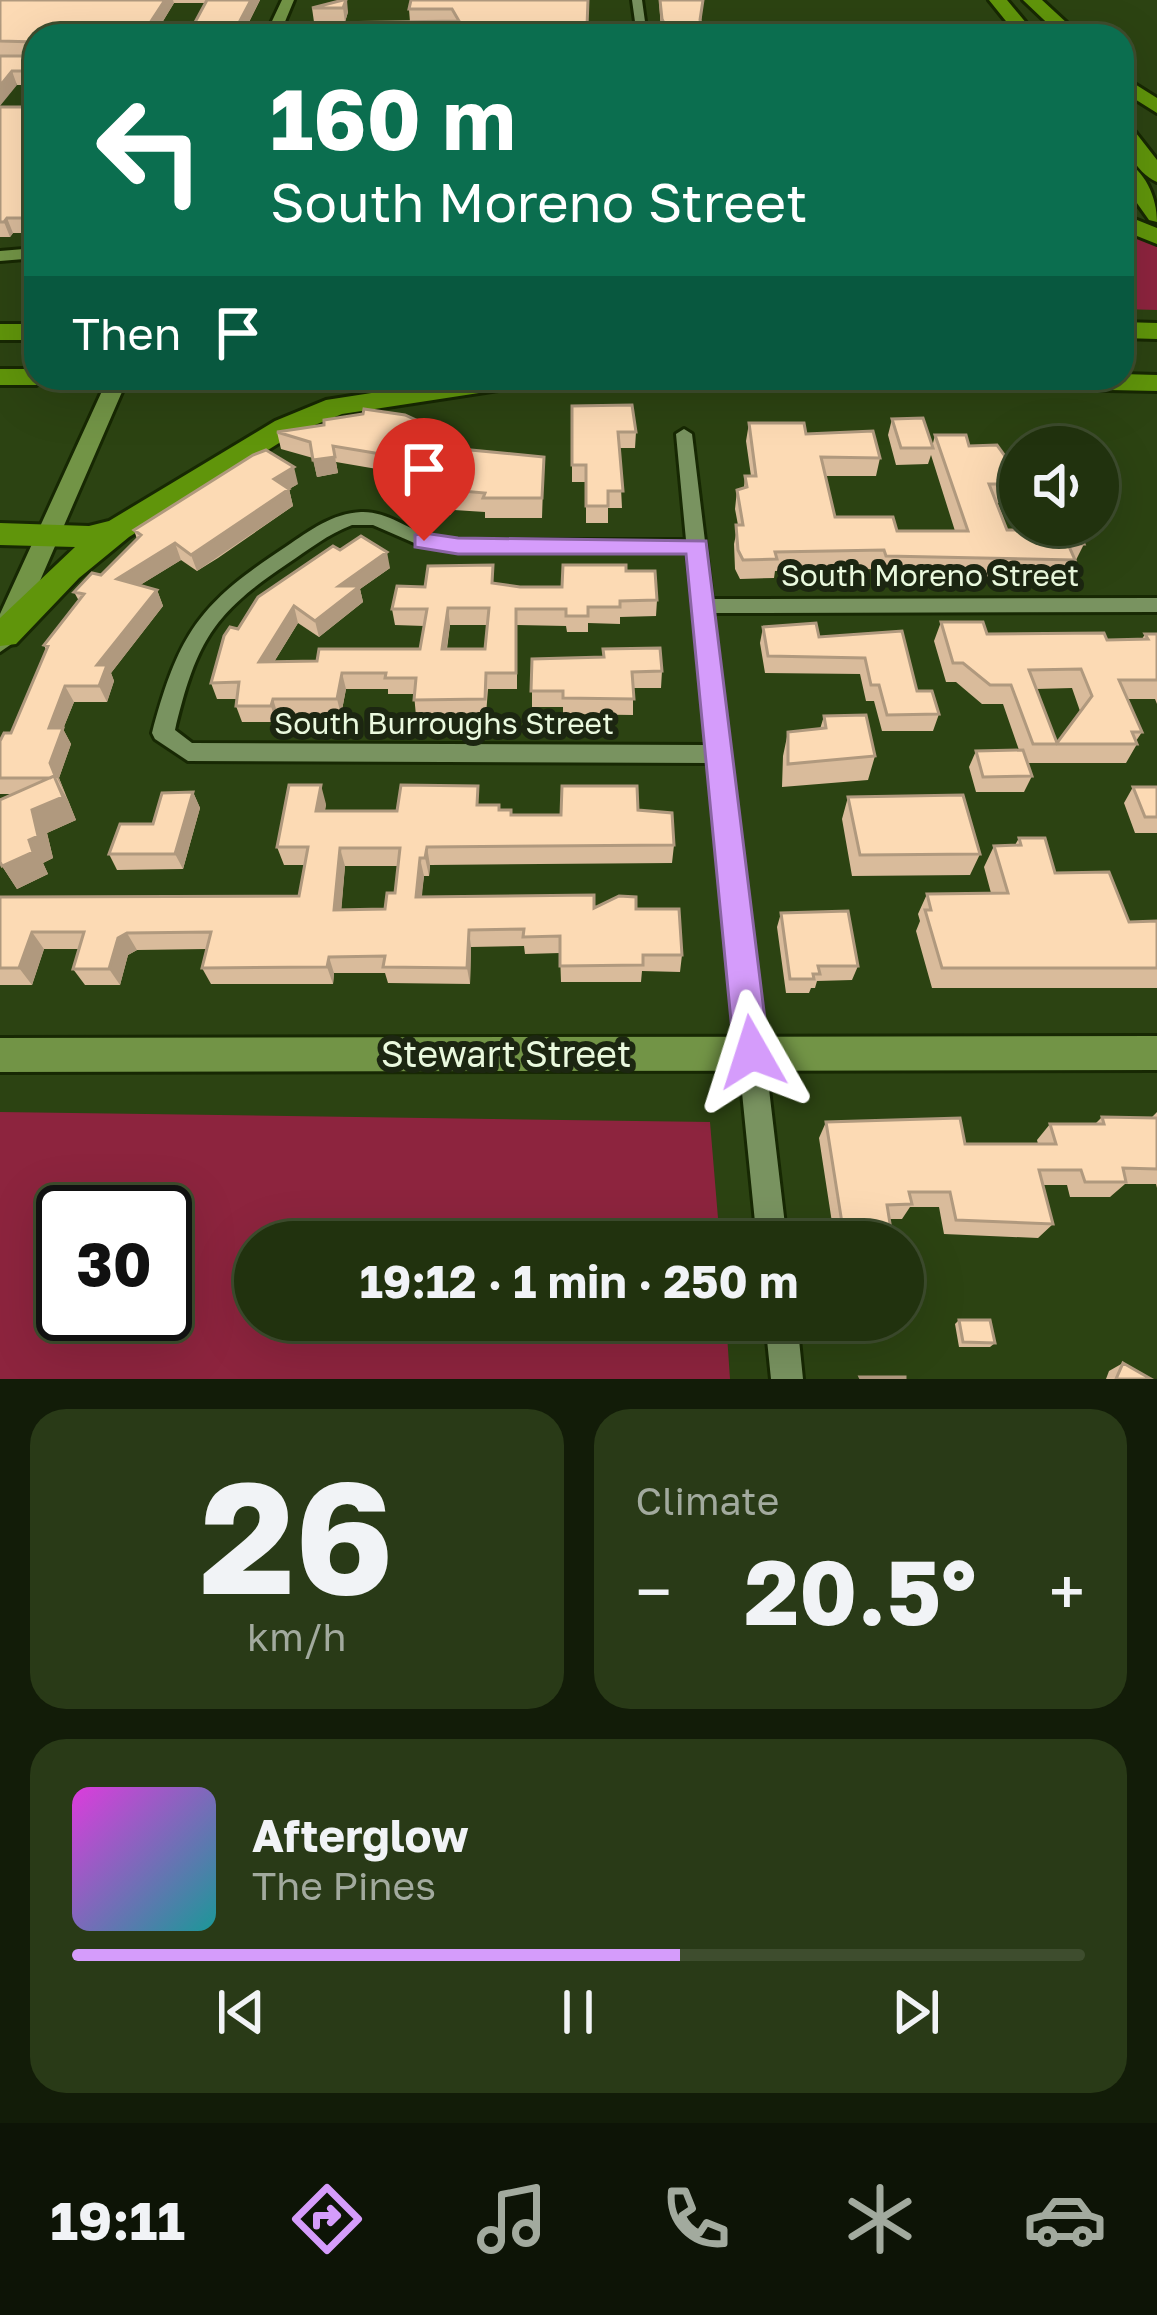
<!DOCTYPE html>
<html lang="en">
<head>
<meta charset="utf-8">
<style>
  body { margin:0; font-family:"Golos Text",sans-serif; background:#293a17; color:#f1f3f6; height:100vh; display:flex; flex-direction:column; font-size:45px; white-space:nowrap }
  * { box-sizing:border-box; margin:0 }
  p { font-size:39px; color:#a2aa9e }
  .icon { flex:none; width:66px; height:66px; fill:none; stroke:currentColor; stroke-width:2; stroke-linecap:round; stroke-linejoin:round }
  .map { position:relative; height:1379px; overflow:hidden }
  .side { display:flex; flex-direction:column; gap:30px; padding:30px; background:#121c08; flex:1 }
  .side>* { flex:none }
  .banner { position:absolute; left:24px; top:24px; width:1110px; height:366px; border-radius:36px; box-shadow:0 12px 48px #0002,0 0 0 3px #3e4d2e; background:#0b6e4f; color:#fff; overflow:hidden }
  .tools { position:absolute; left:999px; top:426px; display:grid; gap:24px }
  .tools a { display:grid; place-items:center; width:120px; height:120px; border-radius:50%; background:#21320e; box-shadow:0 12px 48px #0002,0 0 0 3px #3e4d2e; font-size:60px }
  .speed { position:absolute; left:36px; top:1185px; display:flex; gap:24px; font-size:60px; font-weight:700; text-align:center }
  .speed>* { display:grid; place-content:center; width:156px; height:156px; border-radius:50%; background:#21320e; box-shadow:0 12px 48px #0002,0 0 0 3px #3e4d2e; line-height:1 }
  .speed .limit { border:6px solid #111; border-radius:18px; background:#fff; color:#111 }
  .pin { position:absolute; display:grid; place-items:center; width:102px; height:102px; color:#fff; margin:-123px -51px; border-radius:50% 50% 50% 0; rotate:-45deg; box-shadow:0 0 12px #0007 }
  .pin .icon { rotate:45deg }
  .me { position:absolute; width:132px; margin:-66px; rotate:354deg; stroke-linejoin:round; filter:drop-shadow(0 0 9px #0008) }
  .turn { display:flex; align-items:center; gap:42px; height:252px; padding:0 48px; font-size:54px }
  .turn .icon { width:156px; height:156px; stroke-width:2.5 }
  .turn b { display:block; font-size:84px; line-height:102px }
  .then { display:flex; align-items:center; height:114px; padding:0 48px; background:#0003; gap:24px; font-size:45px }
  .big { font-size:90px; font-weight:700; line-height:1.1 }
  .side .card { flex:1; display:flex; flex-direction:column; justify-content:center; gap:18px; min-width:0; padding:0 42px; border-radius:36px; background:#293a17 }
  .side .dial { align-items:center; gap:0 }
  .dial b { font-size:156px; line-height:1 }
  .song { display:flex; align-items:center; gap:36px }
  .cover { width:144px; height:144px; border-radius:18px; background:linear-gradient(135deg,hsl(300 70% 55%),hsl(180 70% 35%)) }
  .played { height:12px; border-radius:6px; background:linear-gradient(90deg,#d59cfb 60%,#3e4d2e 60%) }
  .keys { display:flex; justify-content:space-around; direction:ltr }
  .heat { display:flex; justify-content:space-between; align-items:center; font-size:66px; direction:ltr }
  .side .tiles { flex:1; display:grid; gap:30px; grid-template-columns:1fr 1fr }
  .card:last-child { grid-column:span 2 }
  .trip { position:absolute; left:234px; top:1221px; width:690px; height:120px; border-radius:60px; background:#21320e; box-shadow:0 12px 48px #0002,0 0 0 3px #3e4d2e; font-weight:700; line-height:120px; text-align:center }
  .menu { display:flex; height:192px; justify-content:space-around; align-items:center; background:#0d1406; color:#a2aa9e }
  .menu .icon { width:84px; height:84px }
  .menu .selected { color:#d59cfb }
  .menu b { font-size:54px; color:#f1f3f6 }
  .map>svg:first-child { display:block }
  .green { fill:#8d243e; fill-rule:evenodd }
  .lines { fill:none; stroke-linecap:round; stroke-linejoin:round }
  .street-casing { stroke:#172803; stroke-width:6 }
  .secondary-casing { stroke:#172803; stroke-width:6 }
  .highway-casing { stroke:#172803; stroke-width:6 }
  .street { fill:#799360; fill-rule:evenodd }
  .secondary { fill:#729446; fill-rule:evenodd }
  .highway { fill:#60950b; fill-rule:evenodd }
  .wall { fill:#d9bb9b; fill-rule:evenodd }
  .shaded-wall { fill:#b0997e }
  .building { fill:#fcdab4; stroke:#b0997e; stroke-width:3; fill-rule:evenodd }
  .route { fill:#d59cfb; stroke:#8a65a3; stroke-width:3 }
  .labels { text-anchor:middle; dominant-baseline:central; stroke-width:12; stroke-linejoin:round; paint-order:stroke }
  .street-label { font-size:30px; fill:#eaf9de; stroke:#1c2611 }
  .near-street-label { font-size:36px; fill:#eaf9de; stroke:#1c2611 }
</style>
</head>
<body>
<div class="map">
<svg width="1157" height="1379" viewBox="0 0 1157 1379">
  <rect width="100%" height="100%" fill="#2c4312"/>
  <path class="green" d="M1122 226 1157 246V310L1122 309Z
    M0 1112 710 1122 720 1242H255V1320H726L730 1379H0ZM63 1212H165V1314H63Z"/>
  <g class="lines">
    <g class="street-casing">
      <path id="street" d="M632 0H642L647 36H637Z
        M359 26 363 31 275 32 270 29 275 26Z
        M684 429 692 434 712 599 1157 598V612L713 613 787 1242H757L709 763 188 761 155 739 152 733C179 632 200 603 287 546 309 531 333 513 361 512 387 511 407 529 431 536 439 538 449 539 458 540H686L676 434ZM352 525H373L419 545 458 552H687L707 745 192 743 175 730C196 643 212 614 287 564 308 550 328 534 352 525Z
        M765 1320H797L803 1379H771Z"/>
    </g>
    <g class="secondary-casing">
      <path id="secondary" d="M282 0H294L279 36H265Z
        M36 248V258L0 261V251Z
        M108 378H128L13 643 0 652V614Z
        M1157 1036V1070L0 1072V1038Z"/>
    </g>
    <g class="highway-casing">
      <path id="highway" d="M989 0H1007L1037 36H1018Z
        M1023 0H1042L1081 36H1061Z
        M1122 76 1157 98V113L1122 91Z
        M1122 122 1129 124 1157 160V182C1135 172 1122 145 1122 122Z
        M1122 159C1145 170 1157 197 1157 222L1149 220 1122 182Z
        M1122 214 1157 228V244L1122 230Z
        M1122 322 1157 323V339L1122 338Z
        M0 324H36V340H0Z
        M0 369H36V378H49L36 385H0Z
        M1122 374 1157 375V391L915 386 901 378H1122Z
        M469 378H539L525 386 342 414 295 433 129 537 79 578 16 644 0 646V618L75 547 0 545V523L89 526 109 521 275 421 326 400Z"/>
    </g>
    <use href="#street" class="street"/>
    <use href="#secondary" class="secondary"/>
    <use href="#highway" class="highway"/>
  </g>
  <path class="wall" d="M0 0H260L242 36H36V85H17L0 56H32L0 55ZM174 3H206L193 26H160Z
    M343 0 348 12 345 22H314L312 8Z
    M411 0H606H589L587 27 601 36H332L330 23 410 22 409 9Z
    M659 0H703L701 22 705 36H663L661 32Z
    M0 107H36V233H13L10 237H0Z
    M572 406 636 432 635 448H619L622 508H608V523H586V482H572Z
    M892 419 932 447 935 435 969 446 1020 477 1018 503H997L1007 530H1032L1034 525H1076L1084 544 1067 578 881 575 879 569 775 571 774 578 740 579 735 569 734 544 738 525 735 509 737 490 744 488 745 476H751L746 441 749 423 806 434 880 458 876 476H826L835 517 897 531H955L931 455 928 464 896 465 888 435Z
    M431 427 433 443 428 451 469 460 544 457 542 518H485V512L454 510 450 515 427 510 425 491 414 489 412 475 336 462 338 473 317 477 313 458 281 449 277 432Z
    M298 484 289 489 293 506 218 558 197 571 181 560 140 585 157 590 163 606 111 673 114 681 107 702H74L63 729 71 744 59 778 76 820 47 833 53 858 43 863 48 874 17 889 2 866 13 794H0V741L11 733 46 650 44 645 79 601 74 592 101 575 137 539 134 530Z
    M340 550 390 568 360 589 363 602 319 637 298 623 274 662 317 661 420 649 424 626 395 625 392 609 425 587 494 584 520 587H562L626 571 657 600 656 616 620 617V624L588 623V632H567L566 626 517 625V689H488L486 715 416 716 414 694H388V689H346L341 715H278L276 722H242L236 706 237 699H217L211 683 238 629ZM450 625H487L485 649H447Z
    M941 622 987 634 1107 640 1142 639 1145 634H1157V704L1155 699H1128L1142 732 1136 741 1137 744 1126 763H1027L1032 776 1024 792H976L969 767 976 751 1019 750 1003 704H982L956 682H946L934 641ZM1072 688 1080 711 1057 743 1036 689Z
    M763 627 819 637 902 631 917 691 939 714 933 731H882L874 701H866L860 674 765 673 760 643Z
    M532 659 662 671 661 688H633V715L563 714V707H532Z
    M824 716 875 756 868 780 782 787 783 756 788 732 820 729Z
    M1133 787H1157V833H1135L1124 803Z
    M193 792 200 808 183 869 117 870 109 854 153 824Z
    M848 797 980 854 970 875 852 876 842 819Z
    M326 804 325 811H397L481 805 511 815H561L638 810 674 845 672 863 430 865 429 876H424L421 897 636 909 682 955 680 972 642 971 641 982H561L560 953 525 954 524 946 471 947 470 984 388 983 385 973H334L333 984H211L202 968 206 949 137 950 128 955 120 985H85L73 969 79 949H44L32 985H0V897L299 896 305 865H284L277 847ZM345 866H398L395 893 385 909 341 910Z
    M1019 838 1055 873 1129 922 1157 921V988H932L916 931 920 921 918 914 927 894 991 893 984 867 994 846 1015 845Z
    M781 913 858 966 852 980 817 981 815 988H811L809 993H786L777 927Z
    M1157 1112V1188L1156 1184H1125L1110 1197H1070L1067 1185H1043L1053 1224 1038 1238 944 1234 939 1207H910L902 1219H889L893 1242H835L819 1138 826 1122 965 1144H1038L1037 1140 1050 1124H1095L1102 1117 1151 1118Z
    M959 1320 995 1343 990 1347H959L955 1324Z
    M1123 1363 1151 1379H1106L1109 1371Z"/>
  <path class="shaded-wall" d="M165 0H173L174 3 154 36 148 26Z
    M251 0H260L242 36H232Z
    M347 0 348 12 345 22 343 8Z
    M12 71 17 85 0 106V86Z
    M7 218 13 233 10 237 4 222Z
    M431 427 433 443 417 470 413 469 411 459Z
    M335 457 338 473 317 477 313 460Z
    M294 467 298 484 289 489 293 506 197 571 191 555 274 479Z
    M451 490 454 510 450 515 448 495Z
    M175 543 181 560 124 595 117 579Z
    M387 552 390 568 360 589 363 602 319 637 315 621 339 586Z
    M157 590 163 606 111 673 114 681 107 702 99 686 97 665Z
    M294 606 298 623 264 678 259 662Z
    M448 608 450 625 444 665 442 649Z
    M342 673 346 689 341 715 337 699Z
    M65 686 74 702 63 729 71 744 59 778 65 794 50 763 49 728Z
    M273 699 278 715 276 722 271 706Z
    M54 776 68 800 76 820 47 833 53 858 43 863 48 874 17 889 2 866 29 840 32 810Z
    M321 785 326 804 321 829 316 811Z
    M193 792 200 808 183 869 175 854Z
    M427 847 430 865 429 876 425 858Z
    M340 848 345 866 340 927 334 910Z
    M420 858 424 876 420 915 416 897Z
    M469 930 471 947 470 984 467 968Z
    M32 932 44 949 32 985 19 968Z
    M127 933 137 950 128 955 120 985 109 969 118 938Z
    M329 957 334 973 333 984 327 967Z"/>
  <path class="building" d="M0 0H165L148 26H193L207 0H251L232 36H36V71H12L0 86V56H31L35 42 0 41Z
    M343 0H346L343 8H312Z
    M411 0H588L587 27H599L601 36H352L330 23 459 21 452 9H409Z
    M660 0H703L700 20 705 36H670L662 19Z
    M305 34H329L328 36H304Z
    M0 107H36V218H7L4 222H0Z
    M632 405 636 432H618L623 491H608V506H586V465H572V406Z
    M364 409 405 415 431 427 411 459 333 446 335 457 313 460 310 442 277 432 324 425V420L363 414Z
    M923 418 933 448H901L892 419Z
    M749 423H804L806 434 873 431 880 458 821 457 835 517H893L897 531H968L935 435H966L969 446 997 445 1020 477V484H989L1007 530H1048L1046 525H1076L1084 544H1068L1075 560 886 556 884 550 775 552 777 559 743 560 738 550 736 525H743L737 490 747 487 745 476H756Z
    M266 450 294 467 274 479 289 489 191 555 175 543 117 579 157 590 97 665H107L99 686H65L49 728H63L50 763 56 778 54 776 50 778H0V741L4 733H11L48 646 44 645 84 594 74 592 92 573 101 575 141 535 134 530 253 455Z
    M425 450 469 460 470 450 544 457 542 498H483L485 493 451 490 448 495 425 490 435 475 411 469Z
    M361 536 387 552 339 586H360L315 621 294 606 259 662 317 661 319 649H420L427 609H392L397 586 425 587 428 566 493 565 492 583 520 587H562L563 565H626V571H655L657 600 620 601V607H588V616H566V609H516V673H486L485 699 414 700 416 678H385L386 673H342L337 699H273L271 706H236L239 682 211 683 224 636 230 627 238 629 258 597 333 546 340 550ZM448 608H489L485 649H442Z
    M941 622H983L987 634 1104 633 1107 640 1148 639 1145 634H1157V680H1119L1142 732H1132L1137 744H1033L1011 685H990L963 663H953ZM1081 669 1092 696 1057 743 1029 670Z
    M816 623 819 637 902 631 917 691H932L939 714 887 715 879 685H871L865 658 768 656 763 627Z
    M660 648 662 671 632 672 634 699 563 698V691H531L532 659 604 657 603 649Z
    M866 715 875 756 788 764V732L826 728 824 716Z
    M1023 750 1032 776 983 777 976 751Z
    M54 776 63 797 32 810 38 836 29 840 33 852 2 866 0 862V800Z
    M289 785H321L316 811H397L401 785 478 786 477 805H499V810H511V815H561L562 786H637L638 810 672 813 674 845 427 847 425 858H420L416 897 594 895V908L619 896 636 897V909H679L682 955H643V965L560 966V936L523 937 524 929 469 930 467 968 383 967 385 956 329 957 327 967 202 968 211 932 127 933 118 938 109 969H73L84 932H32L19 968H0V897L299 896 308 847H277ZM340 848H400L395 893H387L385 909 334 910Z
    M1133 787H1157V817H1145Z
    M193 792 175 854H109L120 824H153L162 793Z
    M963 795 980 854 860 855 848 797Z
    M1019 838H1045L1055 873 1109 872 1129 922 1157 921V968H942L925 910H931L927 894 1008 893 994 846 1021 845Z
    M848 911 858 966H818L820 974H813L814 979H790L781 913Z
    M1102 1117 1157 1118V1169L1123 1168 1126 1182H1085L1081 1170H1039L1053 1224 956 1220 950 1192H909L912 1204 887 1205 893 1242H845L826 1122 960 1118 965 1144H1056L1050 1124H1104Z
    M959 1320H990L995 1343 963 1342Z
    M1123 1363 1151 1379H1116Z
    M860 1377H905V1379H861Z"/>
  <path class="route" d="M424 533 458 538 706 541 769 1052 764 1064 752 1069 739 1064 734 1052 686 554H458L415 547V535Z"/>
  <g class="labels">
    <g class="street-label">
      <text x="930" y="575">South Moreno Street</text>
      <text x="444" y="723">South Burroughs Street</text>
    </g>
    <g class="near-street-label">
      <text x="506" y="1053">Stewart Street</text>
    </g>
  </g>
</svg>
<div class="tools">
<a><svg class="icon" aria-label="sound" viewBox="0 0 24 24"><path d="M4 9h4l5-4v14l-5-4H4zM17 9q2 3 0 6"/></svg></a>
</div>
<div class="speed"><div class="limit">30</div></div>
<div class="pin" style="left:424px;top:541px;background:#d93025"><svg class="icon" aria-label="arrive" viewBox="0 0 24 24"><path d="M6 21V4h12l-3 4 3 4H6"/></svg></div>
<svg class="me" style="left:752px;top:1052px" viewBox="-20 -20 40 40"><path d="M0-17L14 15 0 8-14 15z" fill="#d59cfb" stroke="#fff" stroke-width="4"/></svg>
<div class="trip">19:12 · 1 min · 250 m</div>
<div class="banner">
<div class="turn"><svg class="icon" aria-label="left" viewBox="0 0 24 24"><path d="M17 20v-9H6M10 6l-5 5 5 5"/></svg><div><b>160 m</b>South Moreno Street</div></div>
<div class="then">Then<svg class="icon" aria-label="arrive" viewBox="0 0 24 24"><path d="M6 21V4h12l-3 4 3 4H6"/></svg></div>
</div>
</div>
<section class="side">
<div class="tiles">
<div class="card dial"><b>26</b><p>km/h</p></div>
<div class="card"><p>Climate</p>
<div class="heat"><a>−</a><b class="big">20.5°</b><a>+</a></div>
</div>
<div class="card">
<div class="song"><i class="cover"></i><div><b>Afterglow</b><p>The Pines</p></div></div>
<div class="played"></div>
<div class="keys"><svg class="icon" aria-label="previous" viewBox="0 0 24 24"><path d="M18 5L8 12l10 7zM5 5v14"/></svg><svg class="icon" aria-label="pause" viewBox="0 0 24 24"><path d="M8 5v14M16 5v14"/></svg><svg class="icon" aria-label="next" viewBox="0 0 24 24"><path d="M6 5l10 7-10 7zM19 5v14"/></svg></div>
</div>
</div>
</section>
<nav class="menu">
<b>19:11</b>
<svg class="icon selected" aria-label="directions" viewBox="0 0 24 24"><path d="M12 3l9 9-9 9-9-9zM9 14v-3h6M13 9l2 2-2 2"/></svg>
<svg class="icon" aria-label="music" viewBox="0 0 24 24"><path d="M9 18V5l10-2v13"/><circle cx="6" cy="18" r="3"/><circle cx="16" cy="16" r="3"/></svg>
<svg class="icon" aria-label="phone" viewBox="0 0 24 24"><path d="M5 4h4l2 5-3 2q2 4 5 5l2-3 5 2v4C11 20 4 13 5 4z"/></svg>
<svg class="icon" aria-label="climate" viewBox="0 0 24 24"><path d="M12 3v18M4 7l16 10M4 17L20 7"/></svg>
<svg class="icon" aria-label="car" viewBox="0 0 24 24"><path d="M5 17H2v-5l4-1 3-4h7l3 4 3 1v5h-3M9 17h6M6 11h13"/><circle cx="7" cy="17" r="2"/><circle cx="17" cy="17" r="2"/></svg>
</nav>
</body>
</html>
